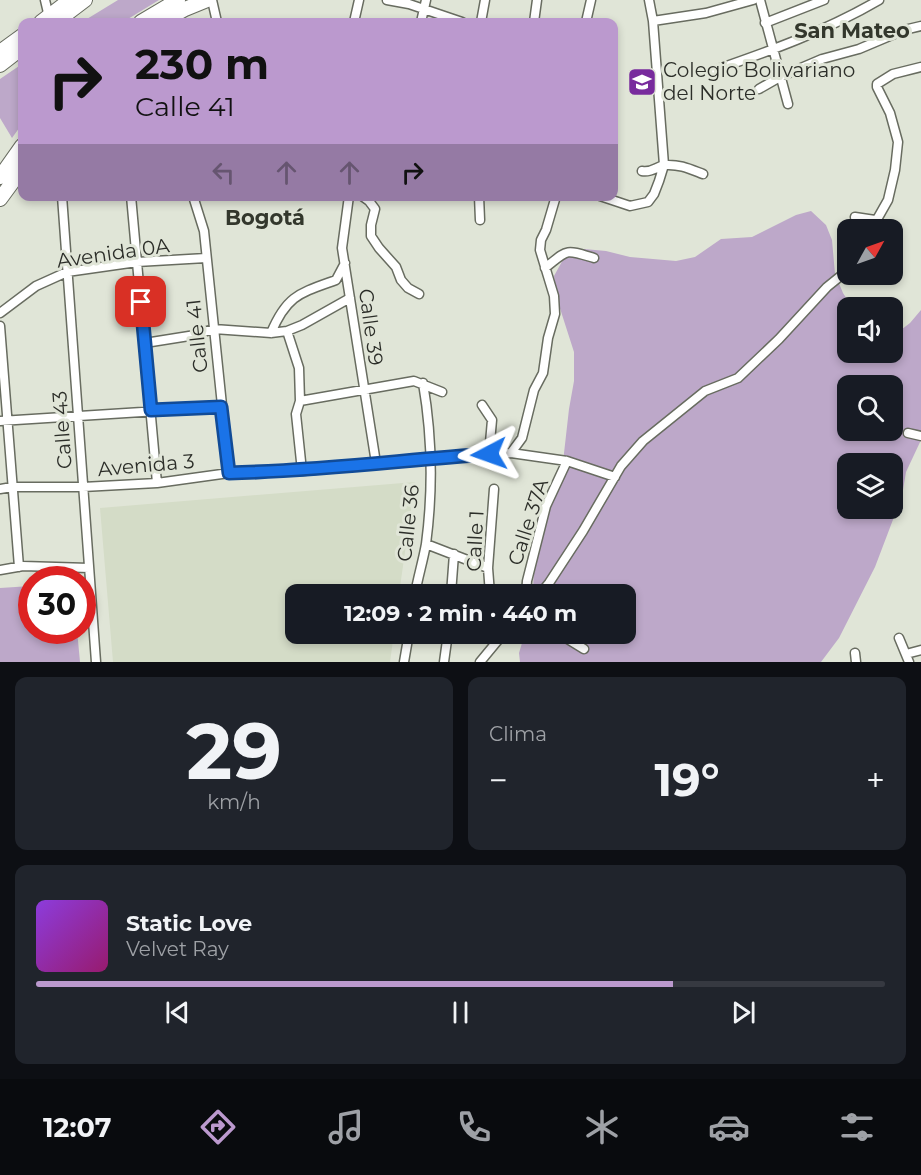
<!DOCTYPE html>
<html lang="es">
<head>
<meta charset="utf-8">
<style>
  body { margin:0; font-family:Montserrat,sans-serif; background:#20242c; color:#f1f3f6; height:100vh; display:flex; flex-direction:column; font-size:22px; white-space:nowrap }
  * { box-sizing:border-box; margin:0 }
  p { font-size:20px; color:#9ea1a6 }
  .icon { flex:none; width:33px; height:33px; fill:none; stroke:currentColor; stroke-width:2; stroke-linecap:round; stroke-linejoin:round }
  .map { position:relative; height:662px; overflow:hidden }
  .panel { display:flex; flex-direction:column; gap:15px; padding:15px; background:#0d0f14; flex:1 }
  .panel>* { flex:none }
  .banner { position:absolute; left:18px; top:18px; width:600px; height:183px; border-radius:12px; box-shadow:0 3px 9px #0003; background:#bb99ce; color:#111; overflow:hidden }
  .needle { width:39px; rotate:50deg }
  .fabs { position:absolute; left:837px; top:219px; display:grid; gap:12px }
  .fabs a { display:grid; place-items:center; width:66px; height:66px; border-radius:12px; background:#171b24; box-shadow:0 3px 9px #0003; font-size:30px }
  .speed { position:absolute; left:18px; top:566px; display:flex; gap:12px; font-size:30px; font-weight:700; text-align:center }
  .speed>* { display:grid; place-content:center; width:78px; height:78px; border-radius:50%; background:#171b24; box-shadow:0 3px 9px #0003; line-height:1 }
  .speed .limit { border:9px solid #d22; background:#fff; color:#111 }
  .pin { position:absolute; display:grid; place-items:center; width:51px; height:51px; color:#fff; margin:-26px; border-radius:12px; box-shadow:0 3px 9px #0006 }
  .me { position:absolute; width:66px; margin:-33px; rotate:266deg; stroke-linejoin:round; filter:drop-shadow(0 0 4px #0008) }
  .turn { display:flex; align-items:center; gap:21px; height:126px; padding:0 18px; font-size:27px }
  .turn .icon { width:78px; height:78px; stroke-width:2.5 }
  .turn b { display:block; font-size:42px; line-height:51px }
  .lanes { display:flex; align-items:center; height:57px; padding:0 18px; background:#0003; justify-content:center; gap:30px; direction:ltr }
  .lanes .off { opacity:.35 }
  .big { font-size:45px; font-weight:700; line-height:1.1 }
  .panel .card { flex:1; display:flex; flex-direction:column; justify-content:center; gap:9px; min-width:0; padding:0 21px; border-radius:12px; background:#20242c }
  .panel .dial { align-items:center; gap:0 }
  .dial b { font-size:78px; line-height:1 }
  .song { display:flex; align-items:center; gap:18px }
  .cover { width:72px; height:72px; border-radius:9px; background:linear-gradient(135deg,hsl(270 70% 55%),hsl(320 70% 35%)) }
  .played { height:6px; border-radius:3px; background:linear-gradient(90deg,#bb99ce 75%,#363941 75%) }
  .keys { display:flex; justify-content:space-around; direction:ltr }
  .heat { display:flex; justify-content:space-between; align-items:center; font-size:33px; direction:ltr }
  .panel .tiles { flex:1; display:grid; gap:15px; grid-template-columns:1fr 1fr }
  .card:last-child { grid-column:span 2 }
  .trip { position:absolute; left:285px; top:584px; width:351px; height:60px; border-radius:12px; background:#171b24; box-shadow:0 3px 9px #0003; font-weight:700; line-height:60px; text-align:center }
  .dock { display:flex; height:96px; justify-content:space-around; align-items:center; background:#090b0e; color:#9ea1a6 }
  .dock .icon { width:42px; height:42px }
  .dock .active { color:#bb99ce }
  .dock b { font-size:27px; color:#f1f3f6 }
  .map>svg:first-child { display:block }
  .built { fill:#d4dcc7 }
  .green { fill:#bda8c9; fill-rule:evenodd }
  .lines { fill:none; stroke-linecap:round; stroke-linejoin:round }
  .street-casing { stroke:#686c60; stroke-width:11 }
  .primary-casing { stroke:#686c60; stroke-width:16 }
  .street { stroke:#fff; stroke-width:8 }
  .primary { stroke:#fff; stroke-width:14 }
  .route-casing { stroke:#114b97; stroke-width:15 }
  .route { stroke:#1a73e8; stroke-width:10 }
  .labels { text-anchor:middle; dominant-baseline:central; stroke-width:6; stroke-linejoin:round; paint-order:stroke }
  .poi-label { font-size:20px; fill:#2c2e29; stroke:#e0e5d7; text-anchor:start }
  .street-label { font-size:20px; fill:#2c2e29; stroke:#e0e5d7 }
  .neighbourhood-label { font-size:21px; font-weight:bold; fill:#33372c; stroke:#e0e5d7 }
</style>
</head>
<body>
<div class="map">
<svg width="921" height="662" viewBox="0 0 921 662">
  <rect width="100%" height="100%" fill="#e0e5d7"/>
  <path class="built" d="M415 482 399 594H296V633H394L390 662H113L100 508Z"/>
  <path class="green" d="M118 0H159L123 22H82Z
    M22 64V124L12 138 0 118V79Z
    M811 211 826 225 832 240 835 274 843 293 852 307 848 308V352H892L893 336 910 323 921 310V440L906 472 902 496 875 567 839 638 821 662H520L519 653 525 633H626V594H533L534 562 563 462 569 409 574 381V352L556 296 554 276 565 256 584 249 606 251 630 257 676 261 695 257 721 239 752 237 796 215ZM848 386H892V430H848ZM848 464H892V508H848Z
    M31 586 32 630H77L80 662H0V588Z"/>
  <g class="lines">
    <g class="street-casing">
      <path id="street" d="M45 0 49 17
        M212 0 217 22
        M387 0 409 4 462 22
        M760 0 788 104
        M653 21 706 13 753 0
        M354 22 359 0
        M421 22 426 0
        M481 22 485 0
        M534 22 537 0
        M586 22 591 0
        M765 23 824 0
        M712 71C770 51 826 31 879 0
        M759 89 780 77 822 59 859 49 904 30 921 26
        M642 171C652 173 657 166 665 165 680 164 690 169 703 174
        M62 196 96 662
        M131 196 157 483
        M193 196 204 231 229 473
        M349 196 342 248 376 463
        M362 196 369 201 375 209 371 225V236L379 248 396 267 401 280 408 288 419 294
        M479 196 480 220
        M600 196 630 206 648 202 654 194 659 181 664 165 653 21 649 0
        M855 217 875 220
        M871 230 888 200 895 170 898 142 890 113 877 87V84L893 74 921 67
        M545 268C569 249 564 249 594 258
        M0 313 36 286 67 272 137 262 206 258
        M0 326 19 567
        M287 331 299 368 300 401 296 414 302 471
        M271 333C287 295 300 293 336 280L345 263
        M145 343 189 336 214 329 271 333 287 331 302 325 350 298
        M300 401 414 381 442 392
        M482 405 492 420 489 454
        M0 421 221 407
        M908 433 921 436
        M511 453 522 438 534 390 543 373 548 338 555 314 554 296 540 250 541 240 546 230 556 196
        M0 489 12 487H83L157 483 229 473 302 471 430 458 511 453 567 461 615 477
        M426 544 488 568
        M0 570 23 566 89 568
        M415 594C418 577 423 561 426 544 433 491 432 435 423 383
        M451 594 454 554
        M490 594 488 568 494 489
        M526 594 527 581 546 506 567 461
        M540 594 549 583 583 531 621 466 643 441 705 391 738 378 779 339 827 287 848 270
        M558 633 584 649
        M899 638 909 662
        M855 653 856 662
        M906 654 921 650
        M404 662 409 633
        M444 662 448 633
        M480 662 504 633"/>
    </g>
    <g class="primary-casing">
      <path id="primary" d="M41 22 70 0
        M56 22 85 0
        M141 22 178 0
        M162 22 185 9 207 0
        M0 52 22 36
        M0 65 22 48
        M0 177 22 146
        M0 199 22 169"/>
    </g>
    <use href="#street" class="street"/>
    <use href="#primary" class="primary"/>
  </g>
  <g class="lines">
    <g class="route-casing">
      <path id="route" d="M141 302 151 410 221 407 229 473C316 471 403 460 489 454"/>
    </g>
    <use href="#route" class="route"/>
  </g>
  <defs>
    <g id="school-square" transform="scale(1.5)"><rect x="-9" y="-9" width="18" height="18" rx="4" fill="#782b9d" stroke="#e0e5d7"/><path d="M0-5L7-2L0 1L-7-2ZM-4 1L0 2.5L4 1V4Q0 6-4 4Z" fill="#fff"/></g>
  </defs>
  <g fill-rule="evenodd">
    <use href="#school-square" x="642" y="82"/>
  </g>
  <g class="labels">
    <g class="poi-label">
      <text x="663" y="70">Colegio Bolivariano<tspan x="663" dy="23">del Norte</tspan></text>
    </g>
    <g class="street-label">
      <text transform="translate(113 253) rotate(-8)">Avenida 0A</text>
      <text transform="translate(371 327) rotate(82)">Calle 39</text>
      <text transform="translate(197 336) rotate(-96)">Calle 41</text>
      <text transform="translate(62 430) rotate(-94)">Calle 43</text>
      <text transform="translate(146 465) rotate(-5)">Avenida 3</text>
      <text transform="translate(528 522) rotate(-72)">Calle 37A</text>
      <text transform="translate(408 523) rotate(-84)">Calle 36</text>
      <text transform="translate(475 541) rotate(-87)">Calle 1</text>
    </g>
    <g class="neighbourhood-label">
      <text x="852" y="30">San Mateo</text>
      <text x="265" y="217">Bogotá</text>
    </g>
  </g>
</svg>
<div class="fabs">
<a><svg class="needle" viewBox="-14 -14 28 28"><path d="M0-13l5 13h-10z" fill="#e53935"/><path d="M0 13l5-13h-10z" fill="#9ea1a6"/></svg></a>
<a><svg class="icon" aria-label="sound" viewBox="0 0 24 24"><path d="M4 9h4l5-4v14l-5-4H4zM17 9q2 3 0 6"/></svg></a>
<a><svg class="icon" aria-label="search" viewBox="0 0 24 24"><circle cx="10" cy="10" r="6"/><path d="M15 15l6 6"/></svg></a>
<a><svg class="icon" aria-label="layers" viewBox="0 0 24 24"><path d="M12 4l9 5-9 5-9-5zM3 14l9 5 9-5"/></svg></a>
</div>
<div class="speed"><div class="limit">30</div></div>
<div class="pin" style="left:141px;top:302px;background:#d93025"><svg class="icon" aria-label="arrive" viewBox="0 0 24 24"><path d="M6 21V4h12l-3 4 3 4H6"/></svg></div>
<svg class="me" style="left:489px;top:454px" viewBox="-20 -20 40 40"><path d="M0-17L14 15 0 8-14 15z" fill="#1a73e8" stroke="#fff" stroke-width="4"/></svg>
<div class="trip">12:09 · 2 min · 440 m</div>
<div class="banner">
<div class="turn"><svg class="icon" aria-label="right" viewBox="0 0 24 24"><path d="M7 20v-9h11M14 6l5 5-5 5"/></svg><div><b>230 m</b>Calle 41</div></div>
<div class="lanes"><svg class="icon off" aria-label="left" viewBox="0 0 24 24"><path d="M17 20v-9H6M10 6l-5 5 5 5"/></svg><svg class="icon off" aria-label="ahead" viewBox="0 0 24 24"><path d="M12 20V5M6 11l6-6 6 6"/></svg><svg class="icon off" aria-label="ahead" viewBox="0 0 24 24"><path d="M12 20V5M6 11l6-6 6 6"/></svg><svg class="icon" aria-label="right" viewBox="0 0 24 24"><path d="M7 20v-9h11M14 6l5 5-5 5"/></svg></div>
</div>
</div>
<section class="panel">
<div class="tiles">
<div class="card dial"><b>29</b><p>km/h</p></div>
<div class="card"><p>Clima</p>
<div class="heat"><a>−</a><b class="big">19°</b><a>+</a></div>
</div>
<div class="card">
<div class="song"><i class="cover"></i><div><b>Static Love</b><p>Velvet Ray</p></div></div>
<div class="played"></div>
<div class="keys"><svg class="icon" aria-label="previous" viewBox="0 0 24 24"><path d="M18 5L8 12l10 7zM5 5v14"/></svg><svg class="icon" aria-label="pause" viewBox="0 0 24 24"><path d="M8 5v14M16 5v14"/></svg><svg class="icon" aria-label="next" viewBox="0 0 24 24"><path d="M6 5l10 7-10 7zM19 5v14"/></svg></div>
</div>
</div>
</section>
<nav class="dock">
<b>12:07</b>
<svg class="icon active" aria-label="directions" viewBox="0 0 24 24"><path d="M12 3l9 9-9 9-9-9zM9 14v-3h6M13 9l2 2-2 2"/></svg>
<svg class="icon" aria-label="music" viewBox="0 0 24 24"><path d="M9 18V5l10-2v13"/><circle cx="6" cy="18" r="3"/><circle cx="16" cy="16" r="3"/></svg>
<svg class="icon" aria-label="phone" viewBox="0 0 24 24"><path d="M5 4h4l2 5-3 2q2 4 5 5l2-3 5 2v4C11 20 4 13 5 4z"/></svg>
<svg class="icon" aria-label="climate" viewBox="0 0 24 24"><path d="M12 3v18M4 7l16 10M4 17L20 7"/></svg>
<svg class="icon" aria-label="car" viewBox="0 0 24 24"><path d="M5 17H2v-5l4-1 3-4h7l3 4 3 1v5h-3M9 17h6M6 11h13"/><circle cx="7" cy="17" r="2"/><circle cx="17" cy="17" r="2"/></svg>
<svg class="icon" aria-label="filters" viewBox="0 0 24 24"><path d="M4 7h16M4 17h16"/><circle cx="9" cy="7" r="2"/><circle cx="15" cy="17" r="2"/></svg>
</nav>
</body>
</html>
